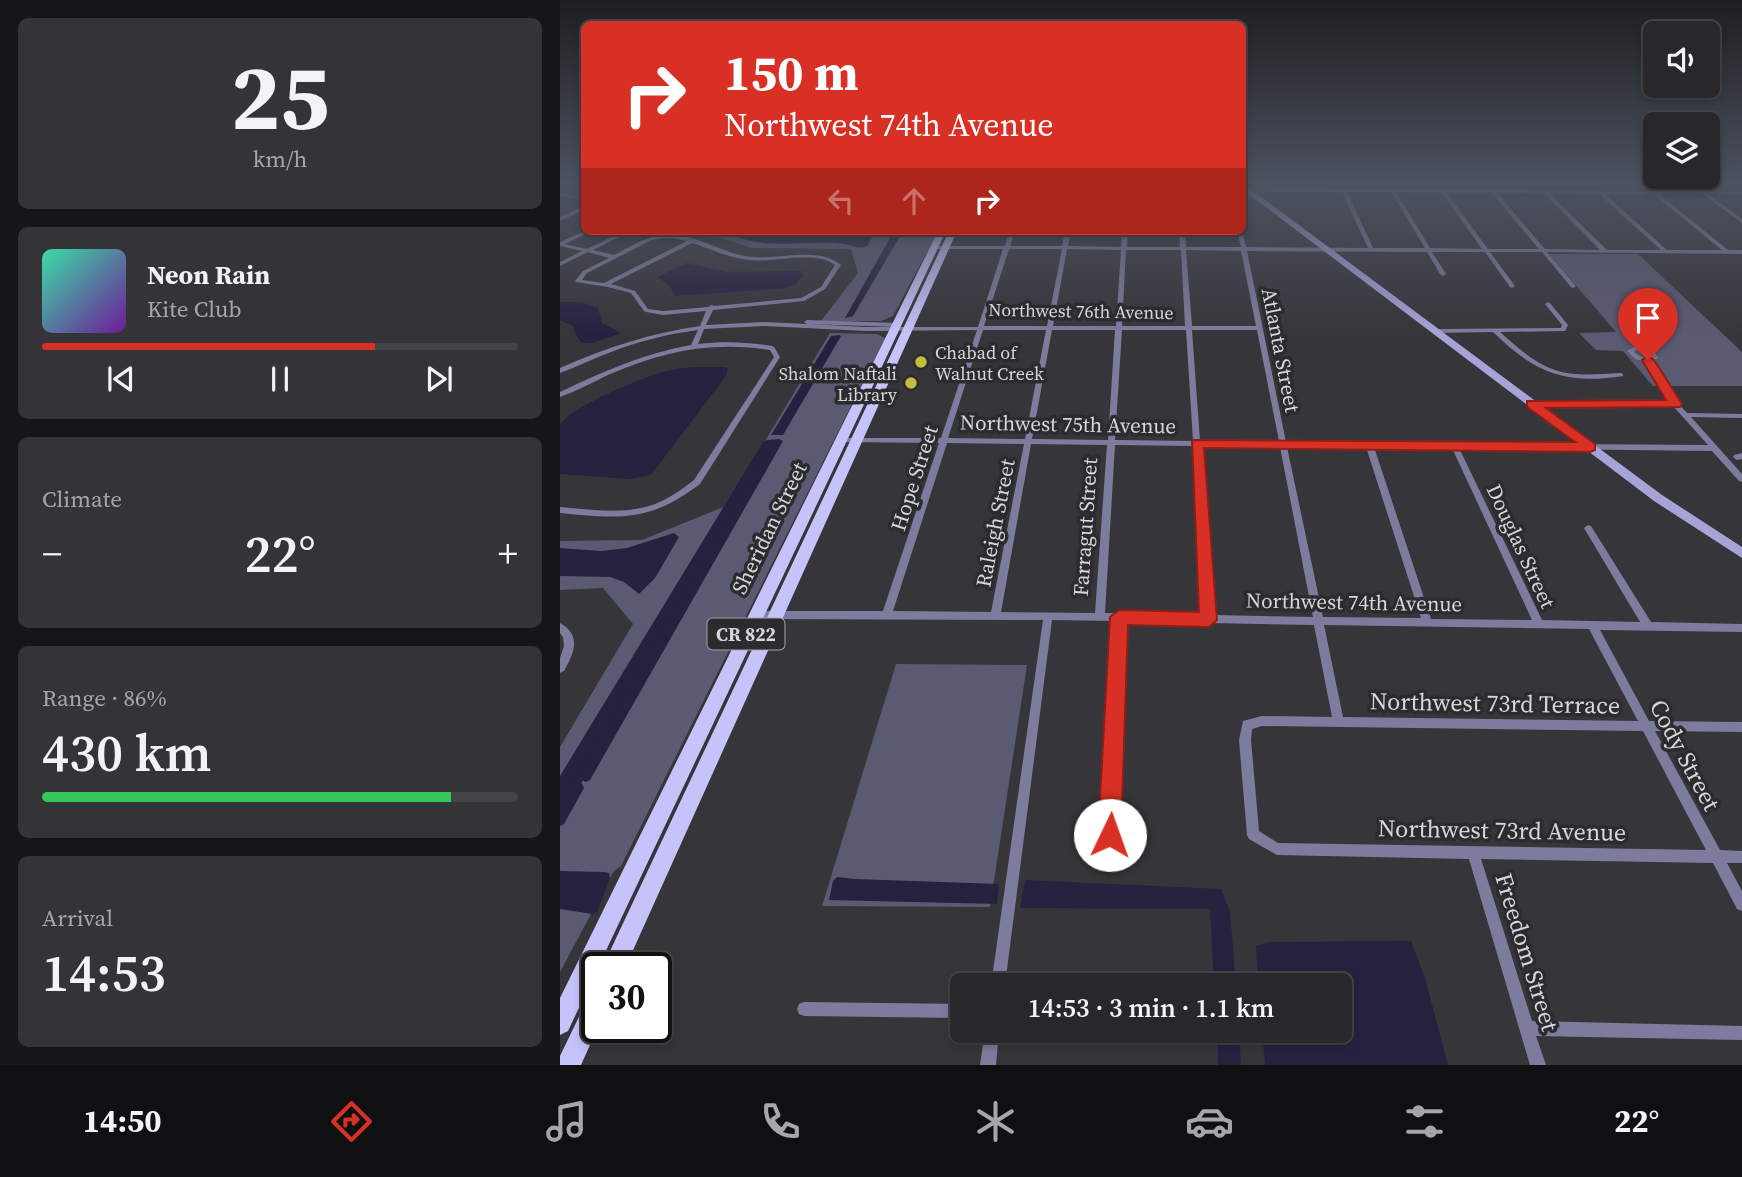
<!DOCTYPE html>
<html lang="en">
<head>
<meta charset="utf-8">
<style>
  body { margin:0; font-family:"Source Serif 4",serif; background:#343438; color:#f1f3f6; height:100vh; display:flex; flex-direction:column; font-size:26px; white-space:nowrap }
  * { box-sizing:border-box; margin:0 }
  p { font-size:23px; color:#a5a6a9 }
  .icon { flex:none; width:38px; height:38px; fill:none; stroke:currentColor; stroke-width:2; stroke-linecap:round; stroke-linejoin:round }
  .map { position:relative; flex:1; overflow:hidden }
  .details { display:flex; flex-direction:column; gap:18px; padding:18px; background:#161618; width:560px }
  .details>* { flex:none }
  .guide { position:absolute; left:21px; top:21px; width:665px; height:214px; border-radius:10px; box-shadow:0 4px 10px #0003,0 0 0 2px #444448; background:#d93025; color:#fff; overflow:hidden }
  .fabs { position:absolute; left:1083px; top:21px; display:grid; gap:14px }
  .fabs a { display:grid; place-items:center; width:77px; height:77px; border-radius:10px; background:#28282c; box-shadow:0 4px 10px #0003,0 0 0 2px #444448; font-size:35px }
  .speed { position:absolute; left:21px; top:952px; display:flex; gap:14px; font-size:35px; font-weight:700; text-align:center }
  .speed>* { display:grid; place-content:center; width:91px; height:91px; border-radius:50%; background:#28282c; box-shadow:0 4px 10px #0003,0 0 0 2px #444448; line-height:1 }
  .speed .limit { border:4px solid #111; border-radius:10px; background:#fff; color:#111 }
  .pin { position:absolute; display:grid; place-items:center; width:60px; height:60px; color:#fff; margin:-72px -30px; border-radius:50% 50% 50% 0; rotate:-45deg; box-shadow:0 0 7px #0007 }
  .pin .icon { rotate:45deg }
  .me { position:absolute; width:77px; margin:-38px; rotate:3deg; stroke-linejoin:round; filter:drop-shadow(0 0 5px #0008) }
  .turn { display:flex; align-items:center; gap:24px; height:147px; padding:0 28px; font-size:32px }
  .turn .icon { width:91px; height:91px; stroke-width:2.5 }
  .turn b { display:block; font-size:49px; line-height:60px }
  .lanes { display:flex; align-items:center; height:66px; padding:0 28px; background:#0003; justify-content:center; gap:35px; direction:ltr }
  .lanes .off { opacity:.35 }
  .big { font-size:52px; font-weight:600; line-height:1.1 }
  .details .card { flex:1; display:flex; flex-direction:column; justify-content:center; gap:10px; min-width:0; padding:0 24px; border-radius:10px; background:#343438 }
  .details .dial { align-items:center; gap:0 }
  .dial b { font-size:91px; line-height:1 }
  .song { display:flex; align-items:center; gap:21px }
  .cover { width:84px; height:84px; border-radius:10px; background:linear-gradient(135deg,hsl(160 70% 55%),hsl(280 70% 35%)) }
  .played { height:7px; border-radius:4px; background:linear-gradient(90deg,#d93025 70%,#444448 70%) }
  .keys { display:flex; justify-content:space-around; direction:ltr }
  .heat { display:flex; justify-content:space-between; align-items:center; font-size:38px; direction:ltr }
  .charge { height:10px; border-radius:5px; background:linear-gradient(90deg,#34c759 86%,#444448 0) }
  .trip { position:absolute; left:390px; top:973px; width:402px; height:70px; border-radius:10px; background:#28282c; box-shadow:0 4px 10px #0003,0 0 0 2px #444448; font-weight:600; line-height:70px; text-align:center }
  .dock { display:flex; height:112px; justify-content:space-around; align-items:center; background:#101012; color:#a5a6a9 }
  .dock .icon { width:49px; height:49px }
  .dock .current { color:#d93025 }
  .dock b { font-size:32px; color:#f1f3f6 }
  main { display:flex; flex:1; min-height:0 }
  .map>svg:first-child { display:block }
  .green { fill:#5b5a73 }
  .water { fill:#252240 }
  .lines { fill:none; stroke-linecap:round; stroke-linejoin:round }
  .canal { fill:#252240; fill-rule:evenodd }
  .street { fill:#7e7c9e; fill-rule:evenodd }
  .secondary { fill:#a6a3d9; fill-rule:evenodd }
  .primary { fill:#c6c3fa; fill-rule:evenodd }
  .route { fill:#d93025; stroke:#8d1f18; stroke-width:2 }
  .poi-dot { fill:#c2bd3f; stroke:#2c2c30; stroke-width:2.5 }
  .labels { text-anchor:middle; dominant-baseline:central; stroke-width:7; stroke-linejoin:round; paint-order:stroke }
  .far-street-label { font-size:18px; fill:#d7d7d9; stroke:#2c2c30 }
  .far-poi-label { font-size:18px; fill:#d7d7d9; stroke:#2c2c30; text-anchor:start }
  .shield { fill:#2c2c30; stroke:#a4a4a6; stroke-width:2 }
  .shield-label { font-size:19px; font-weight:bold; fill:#d7d7d9 }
  .street-label { font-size:21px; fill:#d7d7d9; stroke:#2c2c30 }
  .near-street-label { font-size:24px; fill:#d7d7d9; stroke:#2c2c30 }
</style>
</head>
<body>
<main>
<section class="details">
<div class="card dial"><b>25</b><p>km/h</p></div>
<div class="card">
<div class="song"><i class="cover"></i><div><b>Neon Rain</b><p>Kite Club</p></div></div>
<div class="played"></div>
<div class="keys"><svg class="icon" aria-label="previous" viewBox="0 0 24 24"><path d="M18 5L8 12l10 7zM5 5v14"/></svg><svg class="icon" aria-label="pause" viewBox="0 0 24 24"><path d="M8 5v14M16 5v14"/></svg><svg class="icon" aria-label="next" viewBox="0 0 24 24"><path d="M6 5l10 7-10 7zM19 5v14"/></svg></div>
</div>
<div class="card"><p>Climate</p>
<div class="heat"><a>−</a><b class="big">22°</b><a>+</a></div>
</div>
<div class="card"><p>Range · 86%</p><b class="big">430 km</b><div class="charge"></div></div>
<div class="card"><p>Arrival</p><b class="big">14:53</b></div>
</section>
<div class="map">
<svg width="1182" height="1065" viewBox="0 0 1182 1065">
  <rect width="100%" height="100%" fill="#36363a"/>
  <path class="green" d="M139 231H378L333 316 321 321H261L298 273 291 249 192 248Z
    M989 254H1078L1182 352V386H1093L1063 351 1036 350 1019 333 1056 332Z
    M270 333 317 334 325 338 61 866 54 871 0 972V747L73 624 43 588 0 590V541L82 540 166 506Z
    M336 664 467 665 430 907 262 906Z"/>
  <path class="water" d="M161 231 314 234 307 246C299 250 286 243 275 243 228 241 207 251 161 231Z
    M334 231H343L293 316 285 318Z
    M126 263 167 272 240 271 243 275 236 284 227 288 115 296 109 285 97 277Z
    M0 302H21L38 308 42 323 61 333 32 343H22L17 337 13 326 0 320Z
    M279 335 281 336 223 435H211L271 336Z
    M165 367 168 368 166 376 91 475 69 479 0 474V426C6 408 90 374 110 370 128 366 147 367 165 367Z
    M219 441 0 820V787L207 442Z
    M114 533 119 537 95 578 79 594 64 582 50 577 0 576V548L41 551 67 548Z
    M0 877 44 878 32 907 0 902Z
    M277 877 295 879 439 884 437 904 269 900 273 881Z
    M465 880 661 889 670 911 676 985H654L650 909 460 908Z
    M851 941 865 978 888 1065H705L702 1031H780V985H698L696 946 708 942Z
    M657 1031H679L681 1065H658Z"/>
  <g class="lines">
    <path class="canal" d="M219 439 223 441 30 780 26 782 22 780 20 776 22 772 213 444H209L4 791 0 793V776L203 442 207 440Z
      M18 782 22 784 24 788 4 824 0 826V808L14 784Z
      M0 871 44 872 49 873 50 878 37 912 32 914 0 909V895L28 900 35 884 0 883Z"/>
    <path class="street" d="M931 188 934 190 1182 192V194H1148L1182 219V223L1143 194H1099L1168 250H1182V254L987 252 1015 285 1016 286 1013 288 1011 287 982 252H930L955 286 952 288 950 287 925 252H872L886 274 883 276 880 274 867 252 687 251 726 442 1148 445 1113 406H972L968 404 972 402H1110L1086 362 1076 359 1067 351 1078 345 1093 350 1098 358 1092 361 1118 403 1127 413 1182 414V418L1131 417 1182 474V482L1179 481 1152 451 899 448 982 620 1080 622 1024 528 1028 525 1031 526 1091 622 1182 624V632L1040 630 1089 721 1182 722V732L1095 731 1160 850 1182 851V863H1167L1182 891V911L1177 909 1153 863 921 859 972 1021 1182 1026V1040L976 1036 986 1065H970L909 859 717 855 689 839 687 835 679 740 683 721 702 716 772 717 754 625 652 623 649 624 645 623 564 621 555 835 553 839 549 841 545 839 543 835 554 621 492 620 445 985H431L483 620 195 619 192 618 190 615 192 612 195 611H323L379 443 281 442 277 440 281 438H381L417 330 306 331 205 326 144 329 138 344C163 341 187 342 212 346L214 347 220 357 140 484C90 522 60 519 0 513V507C34 510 71 516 102 501 114 495 124 488 134 480L214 357 210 350C151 341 104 351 50 374 33 382 17 391 0 397V392C42 372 85 353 131 345L138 330C108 334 79 341 51 352 34 358 17 367 0 373V368C45 348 91 333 140 326L146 311 103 315 86 312 84 311 71 293 48 287 16 282 15 281 23 271 49 258 28 252 0 266V262L22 251 0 246V242L25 231H32L5 244 27 249 64 231H71L33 250 54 255C69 247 85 237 103 235 132 231 162 254 191 257 218 260 259 246 281 265L265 289 244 301 153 310 146 325 205 322 247 324 244 322 247 320 338 323 341 325 338 327 247 324 306 327H418L443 249H375L373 248V246H445L449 231H455L450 246H502L505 231H511L508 246 561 247 562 231H568L567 247H620L619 231H625L626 247H681L677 231H682L686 247 808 248 782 192 682 191V189L929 190V189ZM787 192H831L865 248H813ZM836 192 882 193 922 249 870 248ZM887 193H932L979 249H928ZM937 193H984L1040 250 985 249ZM989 193 1039 194 1101 250H1047ZM1045 194H1093L1162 250H1107ZM104 238H113L127 241 44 283 22 280 27 273 92 240ZM132 243C151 249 169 258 189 260 214 263 254 250 275 265L261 287 241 298 154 306 151 305 148 307 103 311 88 309 75 291 51 284ZM449 249H502L487 326H424ZM507 249 561 250 556 326H493ZM566 250H621L625 326H562ZM626 250 681 251 696 326H632ZM423 330H486L465 439 388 438ZM492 330H555L548 440 472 439ZM562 330H626L633 441 555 440ZM632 330H697L719 441H640ZM1079 349 1088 352 1091 357C1084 359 1079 356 1074 352ZM387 443 464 444 431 612 333 611ZM471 444 547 445 535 613 441 612ZM555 445 633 446 644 615 545 613ZM641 446 720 447 753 617 654 615ZM727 447H806L861 618 763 617ZM814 447 892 448 972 620 871 619ZM764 625 1029 629 1078 721 783 717ZM702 726 1083 731 1146 850 718 843 699 831 691 740 692 729Z
      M0 193 24 198V200L0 195Z
      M22 207H24V210L0 221V217Z
      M988 302 990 303 1008 325 1005 331 940 332C957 347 974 363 995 370 1015 377 1040 374 1061 373L1063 374V376C1005 385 975 373 933 332L876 333 873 331 876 329 1001 328 1002 325 985 304Z
      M1182 453V459L1177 460 1173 457 1174 455Z
      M0 623C22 635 14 654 4 671L0 673V658L4 646 3 637 0 633Z
      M244 1002 402 1004V1018L244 1016 239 1014 237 1009 239 1004Z
      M425 1031H439L436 1065H420Z"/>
    <path class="secondary" d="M682 185H685L1102 495 1182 547V558L1094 501 682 189Z"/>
    <path class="primary" d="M378 231H386L8 1031 0 1035V998Z
      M389 231H397L65 968H42Z
      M37 993 38 1027 21 1065H0V1056L29 996Z"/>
  </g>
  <linearGradient id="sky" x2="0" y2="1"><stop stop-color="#1e1e20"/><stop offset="0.55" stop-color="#4c5260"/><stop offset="1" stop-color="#4c5260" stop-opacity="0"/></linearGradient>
  <rect width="1182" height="334" fill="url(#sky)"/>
  <path class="route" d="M1088 356 1094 360 1122 404 1120 407 986 408 1035 444V450L1030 452 644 448 657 620 649 627 568 625 561 835 557 843 550 846 542 843 538 835 550 617 559 610 639 612 632 440 1015 442 967 407V401L1106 400 1082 360Z"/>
  <g class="poi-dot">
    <circle cx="361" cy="362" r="7"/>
    <circle cx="351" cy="383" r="7"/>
  </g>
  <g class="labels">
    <g class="far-street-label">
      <text transform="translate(521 311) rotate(1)">Northwest 76th Avenue</text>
    </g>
    <g class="far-poi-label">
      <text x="375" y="352">Chabad of<tspan x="375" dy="21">Walnut Creek</tspan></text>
      <text x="337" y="373" text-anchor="end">Shalom Naftali<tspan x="337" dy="21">Library</tspan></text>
    </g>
    <rect class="shield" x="147.5" y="618.5" width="77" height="31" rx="5"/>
    <g class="shield-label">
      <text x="186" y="634">CR 822</text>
    </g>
    <g class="street-label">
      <text transform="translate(721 350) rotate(79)">Atlanta Street</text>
      <text transform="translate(508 424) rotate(1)">Northwest 75th Avenue</text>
      <text transform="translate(354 478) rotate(-72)">Hope Street</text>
      <text transform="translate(435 523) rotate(-79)">Raleigh Street</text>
      <text transform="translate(525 527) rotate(-86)">Farragut Street</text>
      <text transform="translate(209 528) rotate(-64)">Sheridan Street</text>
      <text transform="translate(961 546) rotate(65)">Douglas Street</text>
      <text transform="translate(794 602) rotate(1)">Northwest 74th Avenue</text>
    </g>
    <g class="near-street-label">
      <text transform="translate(935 703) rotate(1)">Northwest 73rd Terrace</text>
      <text transform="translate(1125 755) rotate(62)">Cody Street</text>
      <text transform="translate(942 830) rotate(1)">Northwest 73rd Avenue</text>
      <text transform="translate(967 952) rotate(73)">Freedom Street</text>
    </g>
  </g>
</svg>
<div class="fabs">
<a><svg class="icon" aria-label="sound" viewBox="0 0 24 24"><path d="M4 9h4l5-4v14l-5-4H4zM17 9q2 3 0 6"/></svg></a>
<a><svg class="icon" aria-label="layers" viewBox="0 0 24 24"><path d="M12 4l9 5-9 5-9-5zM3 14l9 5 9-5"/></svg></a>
</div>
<div class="speed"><div class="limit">30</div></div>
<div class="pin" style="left:1088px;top:360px;background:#d93025"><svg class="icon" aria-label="arrive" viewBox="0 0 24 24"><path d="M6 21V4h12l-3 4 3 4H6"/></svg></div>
<svg class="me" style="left:550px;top:835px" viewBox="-20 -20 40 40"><circle r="19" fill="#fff"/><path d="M0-13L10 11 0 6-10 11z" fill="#d93025"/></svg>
<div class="trip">14:53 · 3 min · 1.1 km</div>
<div class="guide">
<div class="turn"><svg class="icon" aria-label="right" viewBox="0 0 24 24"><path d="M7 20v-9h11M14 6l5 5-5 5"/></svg><div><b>150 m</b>Northwest 74th Avenue</div></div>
<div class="lanes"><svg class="icon off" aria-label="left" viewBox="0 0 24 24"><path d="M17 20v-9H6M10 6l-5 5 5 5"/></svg><svg class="icon off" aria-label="ahead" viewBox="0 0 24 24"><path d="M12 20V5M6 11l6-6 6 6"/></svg><svg class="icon" aria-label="right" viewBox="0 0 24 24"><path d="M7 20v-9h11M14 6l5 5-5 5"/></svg></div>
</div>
</div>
</main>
<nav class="dock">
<b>14:50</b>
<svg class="icon current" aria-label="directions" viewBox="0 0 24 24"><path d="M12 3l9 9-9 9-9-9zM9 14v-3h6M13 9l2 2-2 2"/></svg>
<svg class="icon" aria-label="music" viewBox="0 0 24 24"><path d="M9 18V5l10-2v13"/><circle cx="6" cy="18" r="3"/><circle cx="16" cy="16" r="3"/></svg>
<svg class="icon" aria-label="phone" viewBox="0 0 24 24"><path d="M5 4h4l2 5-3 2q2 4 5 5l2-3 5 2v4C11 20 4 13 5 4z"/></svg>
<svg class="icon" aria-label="climate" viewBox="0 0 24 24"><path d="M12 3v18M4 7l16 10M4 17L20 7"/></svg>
<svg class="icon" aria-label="car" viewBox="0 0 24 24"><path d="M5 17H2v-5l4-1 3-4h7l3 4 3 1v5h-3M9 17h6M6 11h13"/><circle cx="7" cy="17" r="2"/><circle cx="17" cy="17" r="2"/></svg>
<svg class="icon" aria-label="filters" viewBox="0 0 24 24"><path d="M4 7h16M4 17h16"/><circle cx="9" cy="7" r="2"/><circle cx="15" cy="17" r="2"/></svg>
<b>22°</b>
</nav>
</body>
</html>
